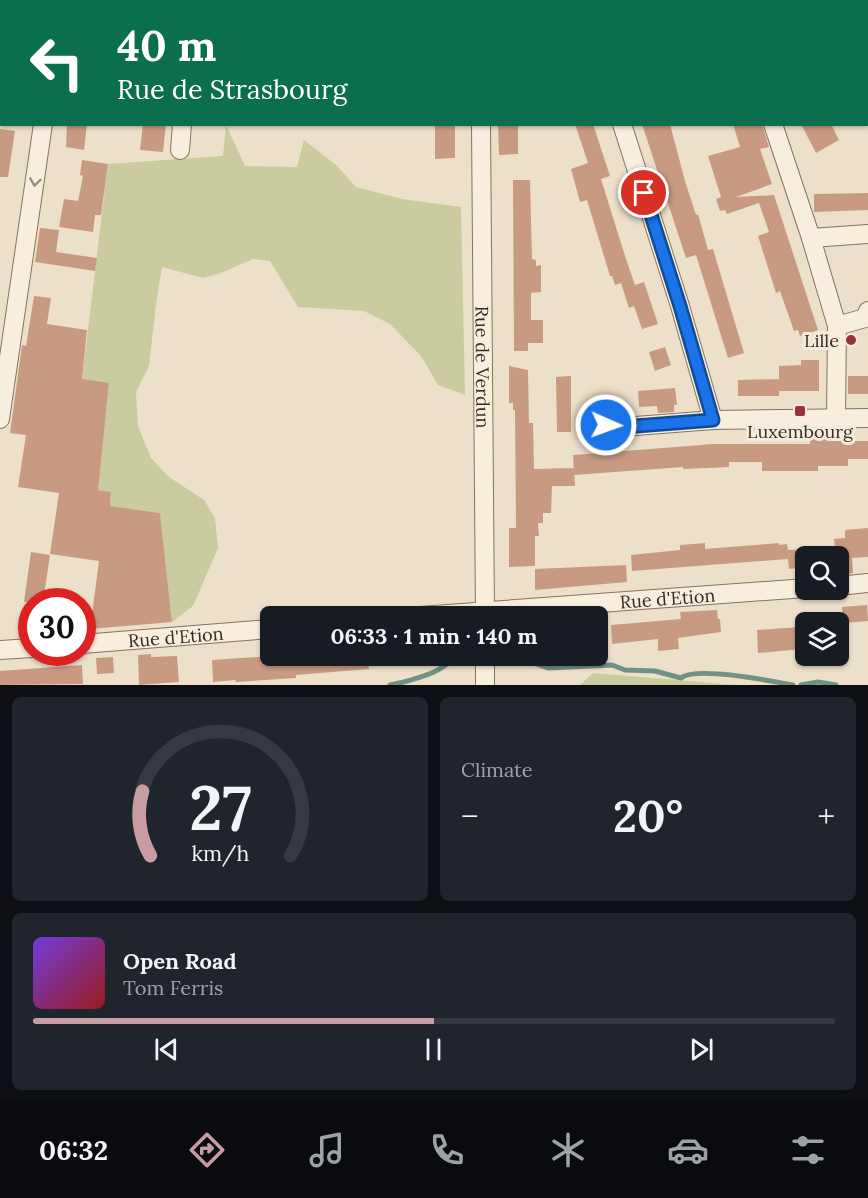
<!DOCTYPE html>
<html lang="en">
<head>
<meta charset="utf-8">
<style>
  body { margin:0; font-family:Lora,serif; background:#20242c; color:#f1f3f6; height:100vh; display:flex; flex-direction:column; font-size:22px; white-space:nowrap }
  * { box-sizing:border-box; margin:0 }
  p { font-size:20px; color:#9ea1a6 }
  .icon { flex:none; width:33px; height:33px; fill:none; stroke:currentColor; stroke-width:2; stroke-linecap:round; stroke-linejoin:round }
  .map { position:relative; height:685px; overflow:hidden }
  .details { display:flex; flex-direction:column; gap:12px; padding:12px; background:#0d0f14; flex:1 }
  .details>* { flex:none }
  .hud { position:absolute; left:0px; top:0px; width:868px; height:126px; box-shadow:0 2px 4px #0004; background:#0b6e4f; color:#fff; overflow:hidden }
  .fabs { position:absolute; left:795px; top:546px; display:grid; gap:12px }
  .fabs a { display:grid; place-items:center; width:54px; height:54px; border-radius:9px; background:#171b24; box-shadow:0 2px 4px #0004; font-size:30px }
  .speed { position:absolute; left:18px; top:588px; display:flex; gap:12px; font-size:30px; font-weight:700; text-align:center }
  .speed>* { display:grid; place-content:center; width:78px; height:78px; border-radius:50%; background:#171b24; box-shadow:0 2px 4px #0004; line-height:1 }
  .speed .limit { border:9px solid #d22; background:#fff; color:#111 }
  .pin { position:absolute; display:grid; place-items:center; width:51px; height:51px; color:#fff; margin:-26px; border:3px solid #fff; border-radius:50%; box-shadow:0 2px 6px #0007 }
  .me { position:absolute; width:66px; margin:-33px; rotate:92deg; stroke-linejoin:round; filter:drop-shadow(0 0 4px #0008) }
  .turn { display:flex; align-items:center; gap:21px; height:126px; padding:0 18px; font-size:27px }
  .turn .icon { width:78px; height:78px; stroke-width:2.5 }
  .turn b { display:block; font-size:42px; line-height:51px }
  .big { font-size:45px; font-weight:700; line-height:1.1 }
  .details .widget { flex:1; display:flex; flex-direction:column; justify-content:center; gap:9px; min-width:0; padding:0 21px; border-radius:9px; background:#20242c }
  .details .dial { align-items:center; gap:0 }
  .dial svg { height:156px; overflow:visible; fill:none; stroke:#363941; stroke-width:7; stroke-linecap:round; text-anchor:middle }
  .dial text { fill:#f1f3f6; stroke:none }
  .song { display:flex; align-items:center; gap:18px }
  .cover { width:72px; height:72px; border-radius:9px; background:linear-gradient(135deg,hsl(260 70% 55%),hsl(0 70% 35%)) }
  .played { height:6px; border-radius:3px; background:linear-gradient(90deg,#c89ca2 50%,#363941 50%) }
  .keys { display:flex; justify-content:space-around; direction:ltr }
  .heat { display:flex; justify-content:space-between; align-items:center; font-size:33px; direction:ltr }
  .details .tiles { flex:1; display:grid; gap:12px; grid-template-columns:1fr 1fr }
  .widget:last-child { grid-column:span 2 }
  .trip { position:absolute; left:260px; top:606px; width:348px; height:60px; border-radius:9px; background:#171b24; box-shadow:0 2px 4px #0004; font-weight:700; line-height:60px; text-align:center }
  .menu { display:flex; height:96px; justify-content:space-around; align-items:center; background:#090b0e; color:#9ea1a6 }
  .menu .icon { width:42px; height:42px }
  .menu .active { color:#c89ca2 }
  .menu b { font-size:27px; color:#f1f3f6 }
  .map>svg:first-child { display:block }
  .green { fill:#cacb9e }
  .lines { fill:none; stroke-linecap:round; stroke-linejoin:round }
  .stream { stroke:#719086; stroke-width:5 }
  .building { fill:#c99a82 }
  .minor-casing { stroke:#89725f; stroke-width:20 }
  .minor { stroke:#f8eede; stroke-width:18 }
  .oneway { stroke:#9a8d80 }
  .route-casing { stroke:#114b97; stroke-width:15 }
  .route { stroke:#1a73e8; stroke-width:10 }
  .poi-dot { fill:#96323b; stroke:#f5ebda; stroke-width:2 }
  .labels { text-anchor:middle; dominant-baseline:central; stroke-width:6; stroke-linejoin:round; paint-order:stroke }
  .poi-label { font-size:18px; fill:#3b2c22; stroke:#f5ebda; text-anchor:end }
  .street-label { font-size:18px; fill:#3b2c22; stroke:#f5ebda }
</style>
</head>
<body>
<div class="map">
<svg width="868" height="685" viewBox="0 0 868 685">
  <rect width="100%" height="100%" fill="#ede0ca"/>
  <path class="green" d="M226 125 245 166 297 167 304 140 336 165 356 187 402 199 461 207 465 395 438 385 421 356 390 324 364 311 298 307 270 261 253 259 221 273 203 278 162 267 156 304 149 366 136 392 138 426 151 458 169 477 204 500 215 518 218 548 193 606 172 622 160 513 110 506 111 492 97 490 109 384 82 379 108 164 223 156Z
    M593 673 737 685H580Z"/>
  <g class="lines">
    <path class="stream" d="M501 657 528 661 548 668 612 665 625 670 655 671 681 678C696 666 772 681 793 685
      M390 685C405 682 420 678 434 672 451 664 447 659 469 657
      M801 685 818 682 836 685"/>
  </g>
  <path class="building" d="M67 124H87L84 150 66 147Z
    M143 124H166L163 152 140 150Z
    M435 124H455V158L435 159Z
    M498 124H518V154L499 155Z
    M575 124H593L610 176 601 179 625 256 635 285 644 282 658 324 642 329 634 306 629 308 621 283 615 285 612 276H610L587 200 580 202 571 169 588 163Z
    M642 124H670L685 181 696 215 698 214 708 250 713 249 744 353 728 358 696 255 686 258Z
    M733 124H762L769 147 760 149 772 184 736 197 774 195 818 330 800 336 798 330 794 331 780 291 776 293 758 236 769 232 759 203 727 214 725 210 720 211 716 199 721 197 708 156 740 147Z
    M801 124H831L839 140 816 153Z
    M0 129 15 131 8 177H0Z
    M82 160 108 164 101 215H95L93 232 59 227 64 199 78 201 83 176 80 175Z
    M513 180H530L532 259 536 260V266L541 265V292L531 293V320H543V343H528V351H514Z
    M868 193V210L814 212V194Z
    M40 228 59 230 56 252 97 258 95 271 35 262Z
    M34 296 51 298 47 324 87 330 82 379 109 383 98 490 111 492 110 506 160 513 172 622 90 629 99 561 50 554 59 493 18 487 26 435 10 433 22 345 26 346Z
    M665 347 671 365 655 371 649 352Z
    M801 360H819V391H779V366L801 365Z
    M509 366 528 370 529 423H533L534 469 574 468 575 486H552L551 513H543V523H538L539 536H535V566L509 567V528H516L515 410H513V403H509Z
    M571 376V432H557L556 377Z
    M848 376H868V394H848Z
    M779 379V396H738V380Z
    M675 388 677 405H674V412L658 413 657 406 639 407 638 391Z
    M810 437H848V441H868V459H848V466H818V471H762V462H729V467L683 469V467L574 475 573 455 714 444H810Z
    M868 528V557L852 558 853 573 838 575V556H836L834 539 845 538V530Z
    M705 543V549L779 543V545L787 544 788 550 806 549V567L789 569 788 559 632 571 631 555 680 550V545Z
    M31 552 50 555 43 602H24Z
    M626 565 627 582 535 590V569Z
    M867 605 868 621 843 623 842 607Z
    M717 610 718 619H720L721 632 678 638 679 649 658 651V639L612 644 611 625 681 619 680 612Z
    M800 627 802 649 758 653 757 630Z
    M151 654V657L177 656 179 682 139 685 138 655Z
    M272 656H368L369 669 296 675V678L236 682 235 680 213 682 212 660Z
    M113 657 114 673 97 674 96 658Z
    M82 665 83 684 0 685V671Z"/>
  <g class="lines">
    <g class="minor-casing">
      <g id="minor">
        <path d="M181 0V2"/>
        <path d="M579 0 580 2"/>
        <path d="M61 2 62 0"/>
        <path d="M480 2 481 0"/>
        <path d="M821 2 824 0"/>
        <path id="s1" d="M481 124 485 616"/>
        <path d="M622 124 680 306 713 420"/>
        <path d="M773 124 811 238 837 326 836 418"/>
        <path d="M180 150 182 124"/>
        <path d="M811 238 868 234"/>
        <path d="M837 326 865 318 868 311"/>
        <path d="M0 419 43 124"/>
        <path d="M589 423 623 427 713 420 868 418"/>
        <path d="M838 586 868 583"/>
        <path id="s2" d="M420 616 806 588"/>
        <path id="s3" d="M82 644 270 629"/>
        <path d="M0 650 32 648"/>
        <path d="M485 656V685"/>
      </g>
    </g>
    <use href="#minor" class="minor"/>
  </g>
  <defs><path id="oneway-chevron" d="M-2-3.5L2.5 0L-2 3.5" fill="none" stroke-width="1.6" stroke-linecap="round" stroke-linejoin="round" transform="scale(1.5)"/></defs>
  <use class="oneway" href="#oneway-chevron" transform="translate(35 182) rotate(98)"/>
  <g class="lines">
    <g class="route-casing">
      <path id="route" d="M606 425 623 427 713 420 680 306 644 193"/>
    </g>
    <use href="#route" class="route"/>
  </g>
  <g class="poi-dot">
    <circle cx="851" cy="340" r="6"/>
    <rect x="794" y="405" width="12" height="12" rx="3"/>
  </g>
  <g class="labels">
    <g class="poi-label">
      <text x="839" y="340">Lille</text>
      <text x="800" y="431" text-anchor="middle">Luxembourg</text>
    </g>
    <g class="street-label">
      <text stroke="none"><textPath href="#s1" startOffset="243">Rue de Verdun</textPath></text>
      <text stroke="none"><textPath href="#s2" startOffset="248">Rue d'Etion</textPath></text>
      <text stroke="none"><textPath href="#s3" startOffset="94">Rue d'Etion</textPath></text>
    </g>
  </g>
</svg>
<div class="fabs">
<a><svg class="icon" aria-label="search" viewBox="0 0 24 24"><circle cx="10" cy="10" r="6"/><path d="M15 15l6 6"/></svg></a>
<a><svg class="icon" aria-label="layers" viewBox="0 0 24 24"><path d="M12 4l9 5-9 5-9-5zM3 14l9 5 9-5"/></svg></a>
</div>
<div class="speed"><div class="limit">30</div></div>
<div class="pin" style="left:644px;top:193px;background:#d93025"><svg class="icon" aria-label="arrive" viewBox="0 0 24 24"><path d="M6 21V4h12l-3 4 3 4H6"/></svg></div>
<svg class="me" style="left:606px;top:425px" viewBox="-20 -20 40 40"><circle r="17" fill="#1a73e8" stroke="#fff" stroke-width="3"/><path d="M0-11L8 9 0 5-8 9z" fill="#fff"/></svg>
<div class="trip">06:33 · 1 min · 140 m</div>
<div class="hud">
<div class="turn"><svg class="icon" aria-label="left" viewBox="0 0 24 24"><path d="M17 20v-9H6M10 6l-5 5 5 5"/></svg><div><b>40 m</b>Rue de Strasbourg</div></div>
</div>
</div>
<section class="details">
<div class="tiles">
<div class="widget dial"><svg viewBox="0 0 100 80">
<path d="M14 69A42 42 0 1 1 86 69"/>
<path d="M14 69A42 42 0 0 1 10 36" stroke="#c89ca2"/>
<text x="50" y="56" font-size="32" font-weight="700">27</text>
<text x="50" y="72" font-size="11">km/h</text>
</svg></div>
<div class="widget"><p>Climate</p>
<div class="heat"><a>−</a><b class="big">20°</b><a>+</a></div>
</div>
<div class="widget">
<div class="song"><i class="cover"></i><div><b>Open Road</b><p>Tom Ferris</p></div></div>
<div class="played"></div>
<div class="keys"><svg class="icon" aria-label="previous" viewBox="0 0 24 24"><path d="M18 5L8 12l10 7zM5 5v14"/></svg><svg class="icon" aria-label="pause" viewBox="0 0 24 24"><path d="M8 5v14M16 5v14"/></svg><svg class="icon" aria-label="next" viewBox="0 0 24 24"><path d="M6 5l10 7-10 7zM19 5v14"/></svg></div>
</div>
</div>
</section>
<nav class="menu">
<b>06:32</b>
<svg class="icon active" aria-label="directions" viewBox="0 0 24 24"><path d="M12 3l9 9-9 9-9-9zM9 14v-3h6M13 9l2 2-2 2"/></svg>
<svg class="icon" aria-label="music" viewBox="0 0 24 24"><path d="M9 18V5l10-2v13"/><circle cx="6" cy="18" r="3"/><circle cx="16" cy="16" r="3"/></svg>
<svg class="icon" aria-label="phone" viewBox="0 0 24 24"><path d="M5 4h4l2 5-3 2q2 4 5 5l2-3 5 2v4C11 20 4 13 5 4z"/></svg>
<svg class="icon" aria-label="climate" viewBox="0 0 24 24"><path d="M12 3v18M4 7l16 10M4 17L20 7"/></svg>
<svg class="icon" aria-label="car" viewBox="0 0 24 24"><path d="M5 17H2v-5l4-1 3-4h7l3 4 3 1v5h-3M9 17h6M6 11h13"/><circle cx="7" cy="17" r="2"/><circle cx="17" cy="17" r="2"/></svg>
<svg class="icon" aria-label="filters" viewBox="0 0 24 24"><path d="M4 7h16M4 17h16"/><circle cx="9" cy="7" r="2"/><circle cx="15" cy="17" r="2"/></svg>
</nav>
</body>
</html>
